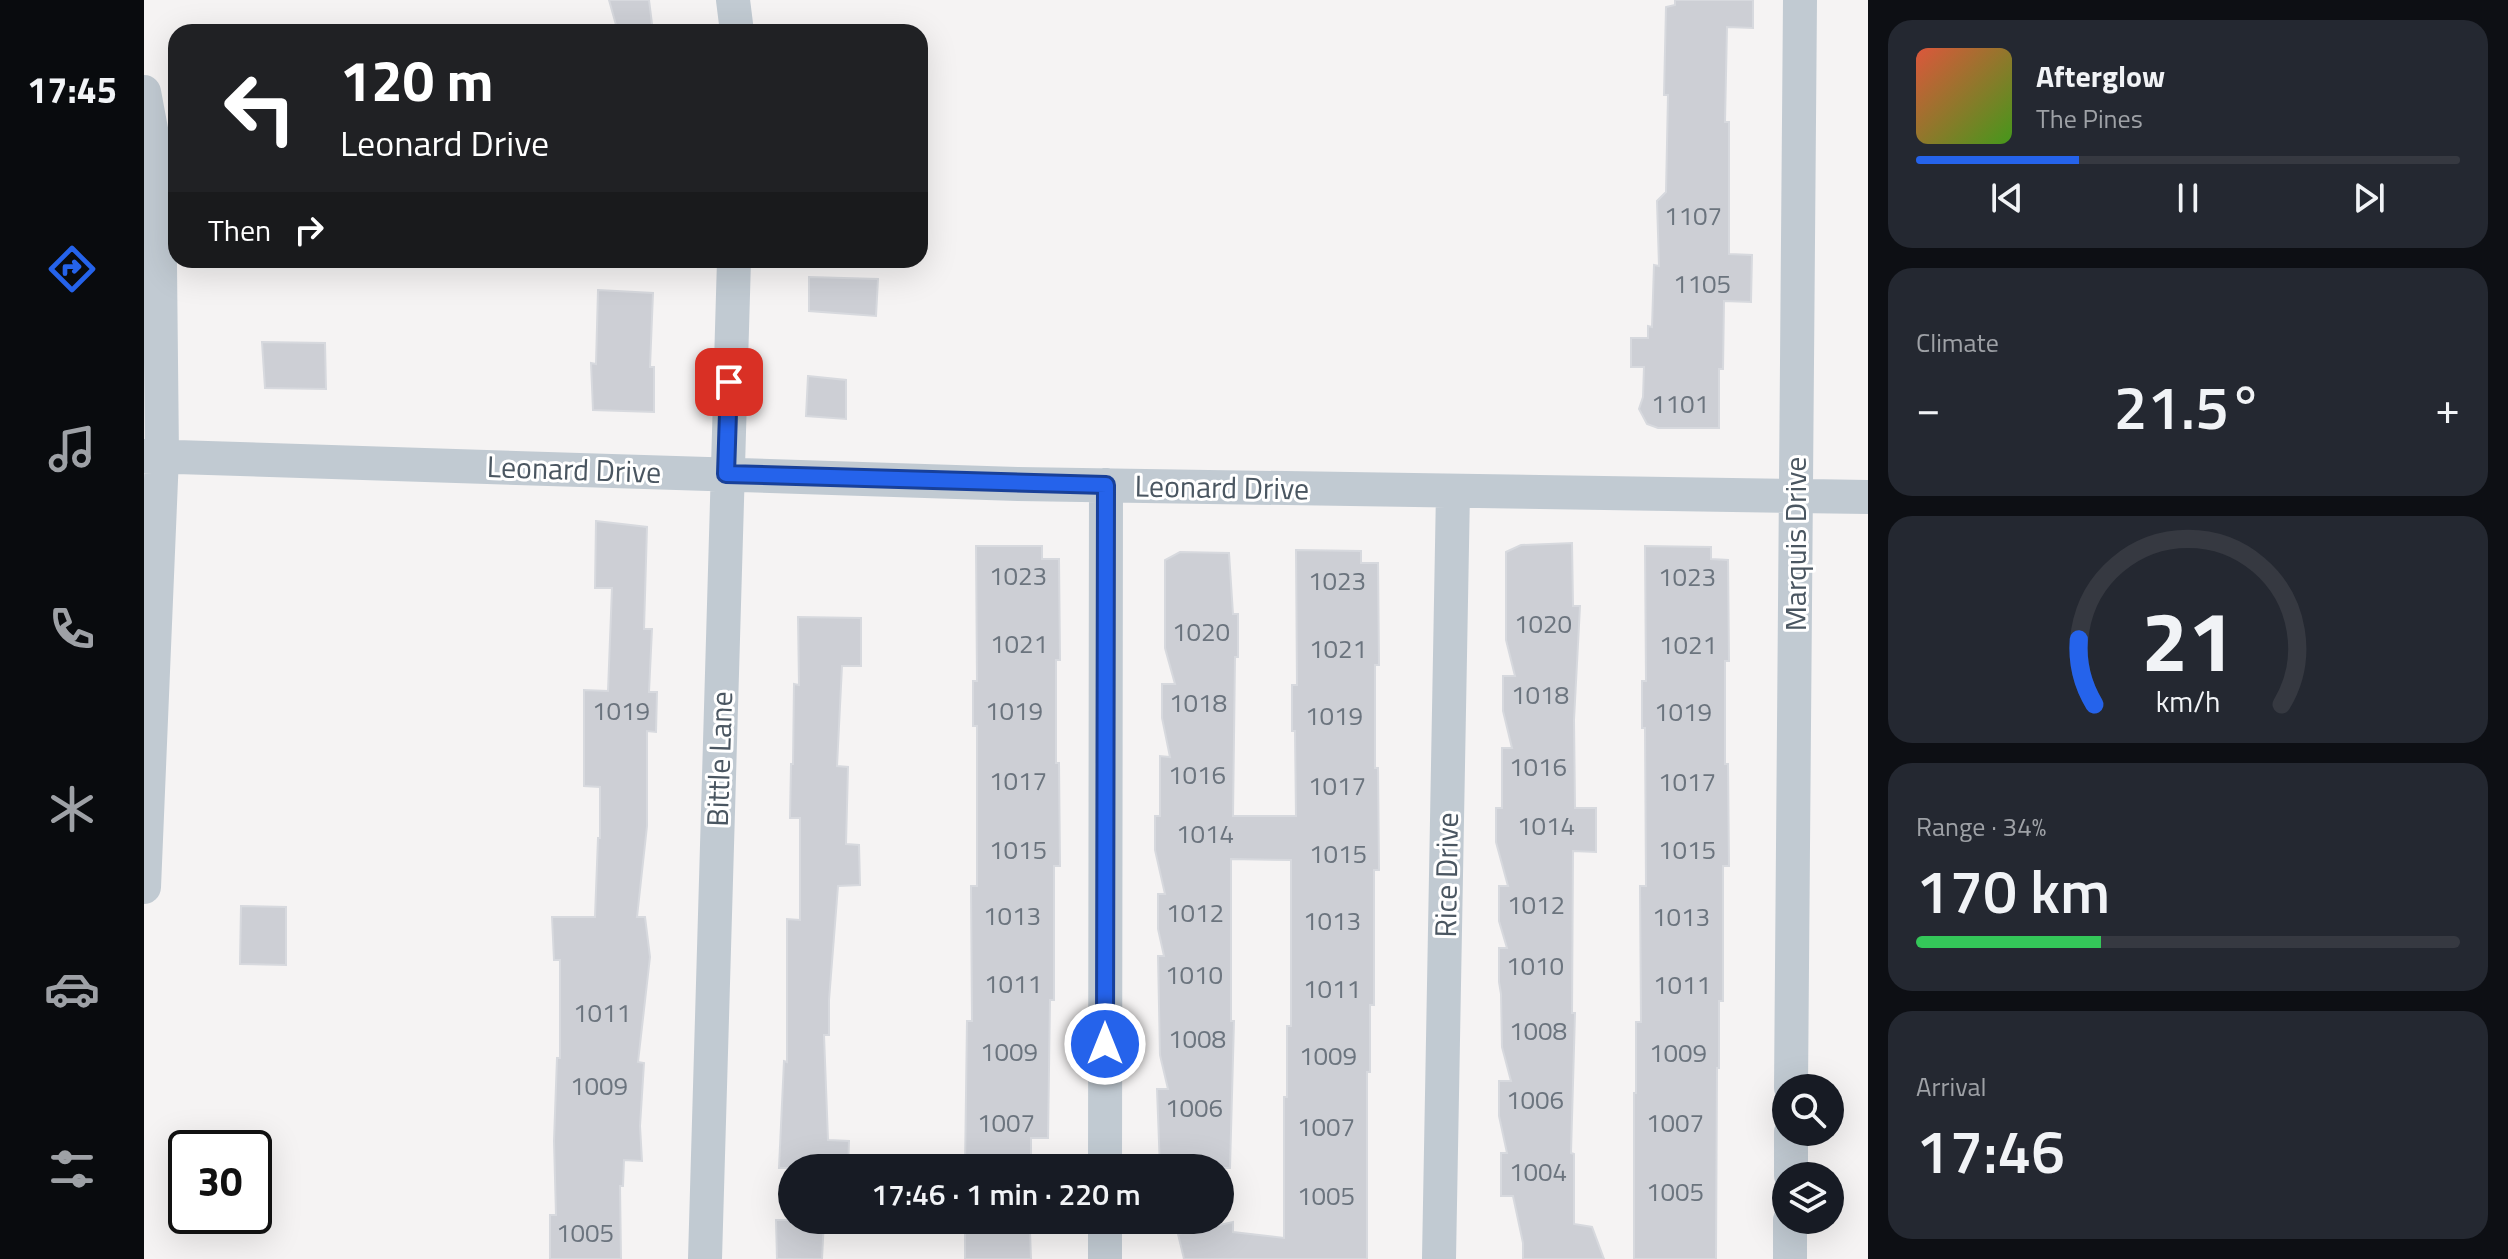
<!DOCTYPE html>
<html lang="en">
<head>
<meta charset="utf-8">
<style>
  body { margin:0; font-family:"Titillium Web",sans-serif; background:#242831; color:#f1f3f6; height:100vh; display:flex; flex-direction:column; font-size:30px; white-space:nowrap }
  * { box-sizing:border-box; margin:0 }
  p { font-size:26px; color:#9ea1a6 }
  .icon { flex:none; width:44px; height:44px; fill:none; stroke:currentColor; stroke-width:2; stroke-linecap:round; stroke-linejoin:round }
  .map { position:relative; flex:1; overflow:hidden }
  .details { display:flex; flex-direction:column; gap:20px; padding:20px; background:#0d0f14; width:640px }
  .details>* { flex:none }
  .guide { position:absolute; left:24px; top:24px; width:760px; height:244px; border-radius:24px; box-shadow:0 8px 32px #0002; background:#202124; color:#fff; overflow:hidden }
  .fabs { position:absolute; left:1628px; top:1074px; display:grid; gap:16px }
  .fabs a { display:grid; place-items:center; width:72px; height:72px; border-radius:50%; background:#171b24; box-shadow:0 8px 32px #0002; font-size:40px }
  .speed { position:absolute; left:24px; top:1130px; display:flex; gap:16px; font-size:40px; font-weight:700; text-align:center }
  .speed>* { display:grid; place-content:center; width:104px; height:104px; border-radius:50%; background:#171b24; box-shadow:0 8px 32px #0002; line-height:1 }
  .speed .limit { border:4px solid #111; border-radius:12px; background:#fff; color:#111 }
  .pin { position:absolute; display:grid; place-items:center; width:68px; height:68px; color:#fff; margin:-34px; border-radius:16px; box-shadow:0 4px 12px #0006 }
  .me { position:absolute; width:88px; margin:-44px; rotate:0deg; stroke-linejoin:round; filter:drop-shadow(0 0 6px #0008) }
  .turn { display:flex; align-items:center; gap:28px; height:168px; padding:0 40px; font-size:36px }
  .turn .icon { width:104px; height:104px; stroke-width:2.5 }
  .turn b { display:block; font-size:56px; line-height:68px }
  .then { display:flex; align-items:center; height:76px; padding:0 40px; background:#0003; gap:16px; font-size:30px }
  .big { font-size:60px; font-weight:600; line-height:1.1 }
  .details .tile { flex:1; display:flex; flex-direction:column; justify-content:center; gap:12px; min-width:0; padding:0 28px; border-radius:24px; background:#242831 }
  .details .dial { align-items:center; gap:0 }
  .dial svg { height:208px; overflow:visible; fill:none; stroke:#363941; stroke-width:7; stroke-linecap:round; text-anchor:middle }
  .dial text { fill:#f1f3f6; stroke:none }
  .song { display:flex; align-items:center; gap:24px }
  .cover { width:96px; height:96px; border-radius:12px; background:linear-gradient(135deg,hsl(10 70% 55%),hsl(100 70% 35%)) }
  .played { height:8px; border-radius:4px; background:linear-gradient(90deg,#2563eb 30%,#363941 30%) }
  .keys { display:flex; justify-content:space-around; direction:ltr }
  .heat { display:flex; justify-content:space-between; align-items:center; font-size:44px; direction:ltr }
  .charge { height:12px; border-radius:6px; background:linear-gradient(90deg,#34c759 34%,#363941 0) }
  .trip { position:absolute; left:634px; top:1154px; width:456px; height:80px; border-radius:40px; background:#171b24; box-shadow:0 8px 32px #0002; font-weight:600; line-height:80px; text-align:center }
  main { display:flex; flex:1; min-height:0 }
  .dock { display:flex; flex-direction:column; width:144px; justify-content:space-around; align-items:center; background:#090b0e; color:#9ea1a6 }
  .dock .icon { width:56px; height:56px }
  .dock .active { color:#2563eb }
  .dock b { font-size:36px; color:#f1f3f6 }
  .map>svg:first-child { display:block }
  .building { fill:#cdcfd5; stroke:#d7d9de; stroke-width:2 }
  .lines { fill:none; stroke-linecap:round; stroke-linejoin:round }
  .street { stroke:#c1cad2; stroke-width:34 }
  .route-casing { stroke:#184099; stroke-width:20 }
  .route { stroke:#2563eb; stroke-width:14 }
  .labels { text-anchor:middle; dominant-baseline:central; stroke-width:6; stroke-linejoin:round; paint-order:stroke }
  .number-label { font-size:26px; fill:#6b747e }
  .street-label { font-size:30px; fill:#4a5661; stroke:#fff }
</style>
</head>
<body>
<main>
<nav class="dock">
<b>17:45</b>
<svg class="icon active" aria-label="directions" viewBox="0 0 24 24"><path d="M12 3l9 9-9 9-9-9zM9 14v-3h6M13 9l2 2-2 2"/></svg>
<svg class="icon" aria-label="music" viewBox="0 0 24 24"><path d="M9 18V5l10-2v13"/><circle cx="6" cy="18" r="3"/><circle cx="16" cy="16" r="3"/></svg>
<svg class="icon" aria-label="phone" viewBox="0 0 24 24"><path d="M5 4h4l2 5-3 2q2 4 5 5l2-3 5 2v4C11 20 4 13 5 4z"/></svg>
<svg class="icon" aria-label="climate" viewBox="0 0 24 24"><path d="M12 3v18M4 7l16 10M4 17L20 7"/></svg>
<svg class="icon" aria-label="car" viewBox="0 0 24 24"><path d="M5 17H2v-5l4-1 3-4h7l3 4 3 1v5h-3M9 17h6M6 11h13"/><circle cx="7" cy="17" r="2"/><circle cx="17" cy="17" r="2"/></svg>
<svg class="icon" aria-label="filters" viewBox="0 0 24 24"><path d="M4 7h16M4 17h16"/><circle cx="9" cy="7" r="2"/><circle cx="15" cy="17" r="2"/></svg>
</nav>
<div class="map">
<svg width="1724" height="1259" viewBox="0 0 1724 1259">
  <rect width="100%" height="100%" fill="#f5f3f3"/>
  <path class="building" d="M465 0H505L509 32H474Z
    M1531 0H1609V28L1583 27 1581 122H1585V254L1608 255 1607 302 1580 301 1579 369H1575V428H1514L1503 424 1495 409 1499 397 1500 367H1487V338H1504V326L1508 327 1510 265 1515 266 1513 201 1522 192 1524 95H1520L1522 7 1531 5Z
    M665 277 734 279 732 316 665 311Z
    M454 290 509 293 506 367H510V412L449 410 447 363 452 364Z
    M118 342 181 343 182 389 121 388Z
    M664 376 702 380V419L662 416Z
    M452 521 503 527 500 629H508L505 692H513L512 732 503 731V826L493 917H501L506 957 494 1062 500 1063 496 1126 498 1161 480 1160 479 1186H476L477 1259H406V1215H412L410 1141 413 1058H416V960H410L408 917H451L454 838H456V787L440 786V690L464 691 468 588H451Z
    M1428 543 1429 606H1436L1430 720 1431 808H1452V852L1429 851 1428 1013H1431L1427 1153 1430 1154V1224L1448 1227 1460 1259H1379V1243L1369 1196H1357V1153H1363L1355 1116V1081H1367L1358 1047 1357 994 1355 982V948H1363L1355 921V886H1364L1352 842V808H1358V748H1368L1359 711V676H1371L1362 640V552L1377 545Z
    M832 546H898V559H915L916 660H912V763H915L916 866H910V1000H906L904 1138H887V1168H821L823 1021H828L827 886H833V726H829V681H833Z
    M1501 546 1567 547V559L1584 560 1585 661H1581V764H1584L1585 866H1579V1001H1575V1068H1573L1572 1259H1490V1093H1492V1022H1497L1496 886H1502L1501 728H1498V681H1502Z
    M1152 550 1217 551V563H1234L1235 665H1231V768H1234L1235 870H1230V1005H1226V1072H1223V1259H1040L1034 1234 1089 1222V1232L1140 1238V1097H1143V1026H1147V860L1087 859V1021H1090L1086 1168H1016L1013 1089H1024L1016 1055 1014 956H1020L1014 929V894H1021L1011 850V816H1016V756L1026 757 1018 718V684H1031L1021 648V560L1036 552 1085 553 1089 614H1094V657H1091L1089 816H1152L1151 731H1148V685H1153Z
    M654 617 717 618V666H698L693 766 704 767 702 844 715 845 716 885 694 886 685 1000V1035H680L684 1140 705 1141 704 1168H635L640 1061 643 1062V919L656 920V818H646L647 764H649L650 684 655 685Z
    M97 906 142 907V965L96 964Z
    M632 1220H680L678 1259H633Z
    M821 1231H886L887 1259H821Z"/>
  <g class="lines">
    <path class="street" d="M589 0 593 32
      M0 92 15 172 18 456 0 887
      M0 456 874 484 1724 497
      M1647 1088 1656 0
      M961 1168 962 485
      M1647 1176V1132
      M561 1259 590 260
      M961 1259V1220
      M1295 1259 1309 491
      M1646 1259V1220"/>
  </g>
  <g class="lines">
    <g class="route-casing">
      <path id="route" d="M585 382 582 474 962 485 961 1044"/>
    </g>
    <use href="#route" class="route"/>
  </g>
  <g class="labels">
    <g class="number-label">
      <text x="1549" y="215">1107</text>
      <text x="1558" y="283">1105</text>
      <text x="1536" y="403">1101</text>
      <text x="874" y="575">1023</text>
      <text x="1543" y="576">1023</text>
      <text x="1193" y="580">1023</text>
      <text x="1399" y="623">1020</text>
      <text x="1057" y="631">1020</text>
      <text x="875" y="643">1021</text>
      <text x="1544" y="644">1021</text>
      <text x="1194" y="648">1021</text>
      <text x="1396" y="694">1018</text>
      <text x="1054" y="702">1018</text>
      <text x="477" y="710">1019</text>
      <text x="870" y="710">1019</text>
      <text x="1539" y="711">1019</text>
      <text x="1190" y="715">1019</text>
      <text x="1394" y="766">1016</text>
      <text x="1053" y="774">1016</text>
      <text x="874" y="780">1017</text>
      <text x="1543" y="781">1017</text>
      <text x="1193" y="785">1017</text>
      <text x="1402" y="825">1014</text>
      <text x="1061" y="833">1014</text>
      <text x="874" y="849">1015</text>
      <text x="1543" y="849">1015</text>
      <text x="1194" y="853">1015</text>
      <text x="1392" y="904">1012</text>
      <text x="1051" y="912">1012</text>
      <text x="868" y="915">1013</text>
      <text x="1537" y="916">1013</text>
      <text x="1188" y="920">1013</text>
      <text x="1391" y="965">1010</text>
      <text x="1050" y="974">1010</text>
      <text x="869" y="983">1011</text>
      <text x="1538" y="984">1011</text>
      <text x="1188" y="988">1011</text>
      <text x="458" y="1012">1011</text>
      <text x="1394" y="1030">1008</text>
      <text x="1053" y="1038">1008</text>
      <text x="865" y="1051">1009</text>
      <text x="1534" y="1052">1009</text>
      <text x="1184" y="1055">1009</text>
      <text x="455" y="1085">1009</text>
      <text x="1391" y="1099">1006</text>
      <text x="1050" y="1107">1006</text>
      <text x="862" y="1122">1007</text>
      <text x="1531" y="1122">1007</text>
      <text x="1182" y="1126">1007</text>
      <text x="1394" y="1171">1004</text>
      <text x="1531" y="1191">1005</text>
      <text x="1182" y="1195">1005</text>
      <text x="441" y="1232">1005</text>
    </g>
    <g class="street-label">
      <text transform="translate(430 469) rotate(2)">Leonard Drive</text>
      <text transform="translate(1078 487) rotate(1)">Leonard Drive</text>
      <text transform="translate(1651 544) rotate(-90)">Marquis Drive</text>
      <text transform="translate(575 759) rotate(-88)">Bittle Lane</text>
      <text transform="translate(1302 875) rotate(-89)">Rice Drive</text>
    </g>
  </g>
</svg>
<div class="fabs">
<a><svg class="icon" aria-label="search" viewBox="0 0 24 24"><circle cx="10" cy="10" r="6"/><path d="M15 15l6 6"/></svg></a>
<a><svg class="icon" aria-label="layers" viewBox="0 0 24 24"><path d="M12 4l9 5-9 5-9-5zM3 14l9 5 9-5"/></svg></a>
</div>
<div class="speed"><div class="limit">30</div></div>
<div class="pin" style="left:585px;top:382px;background:#d93025"><svg class="icon" aria-label="arrive" viewBox="0 0 24 24"><path d="M6 21V4h12l-3 4 3 4H6"/></svg></div>
<svg class="me" style="left:961px;top:1044px" viewBox="-20 -20 40 40"><circle r="17" fill="#2563eb" stroke="#fff" stroke-width="3"/><path d="M0-11L8 9 0 5-8 9z" fill="#fff"/></svg>
<div class="trip">17:46 · 1 min · 220 m</div>
<div class="guide">
<div class="turn"><svg class="icon" aria-label="left" viewBox="0 0 24 24"><path d="M17 20v-9H6M10 6l-5 5 5 5"/></svg><div><b>120 m</b>Leonard Drive</div></div>
<div class="then">Then<svg class="icon" aria-label="right" viewBox="0 0 24 24"><path d="M7 20v-9h11M14 6l5 5-5 5"/></svg></div>
</div>
</div>
<section class="details">
<div class="tile">
<div class="song"><i class="cover"></i><div><b>Afterglow</b><p>The Pines</p></div></div>
<div class="played"></div>
<div class="keys"><svg class="icon" aria-label="previous" viewBox="0 0 24 24"><path d="M18 5L8 12l10 7zM5 5v14"/></svg><svg class="icon" aria-label="pause" viewBox="0 0 24 24"><path d="M8 5v14M16 5v14"/></svg><svg class="icon" aria-label="next" viewBox="0 0 24 24"><path d="M6 5l10 7-10 7zM19 5v14"/></svg></div>
</div>
<div class="tile"><p>Climate</p>
<div class="heat"><a>−</a><b class="big">21.5°</b><a>+</a></div>
</div>
<div class="tile dial"><svg viewBox="0 0 100 80">
<path d="M14 69A42 42 0 1 1 86 69"/>
<path d="M14 69A42 42 0 0 1 8 44" stroke="#2563eb"/>
<text x="50" y="56" font-size="32" font-weight="700">21</text>
<text x="50" y="72" font-size="11">km/h</text>
</svg></div>
<div class="tile"><p>Range · 34%</p><b class="big">170 km</b><div class="charge"></div></div>
<div class="tile"><p>Arrival</p><b class="big">17:46</b></div>
</section>
</main>
</body>
</html>
